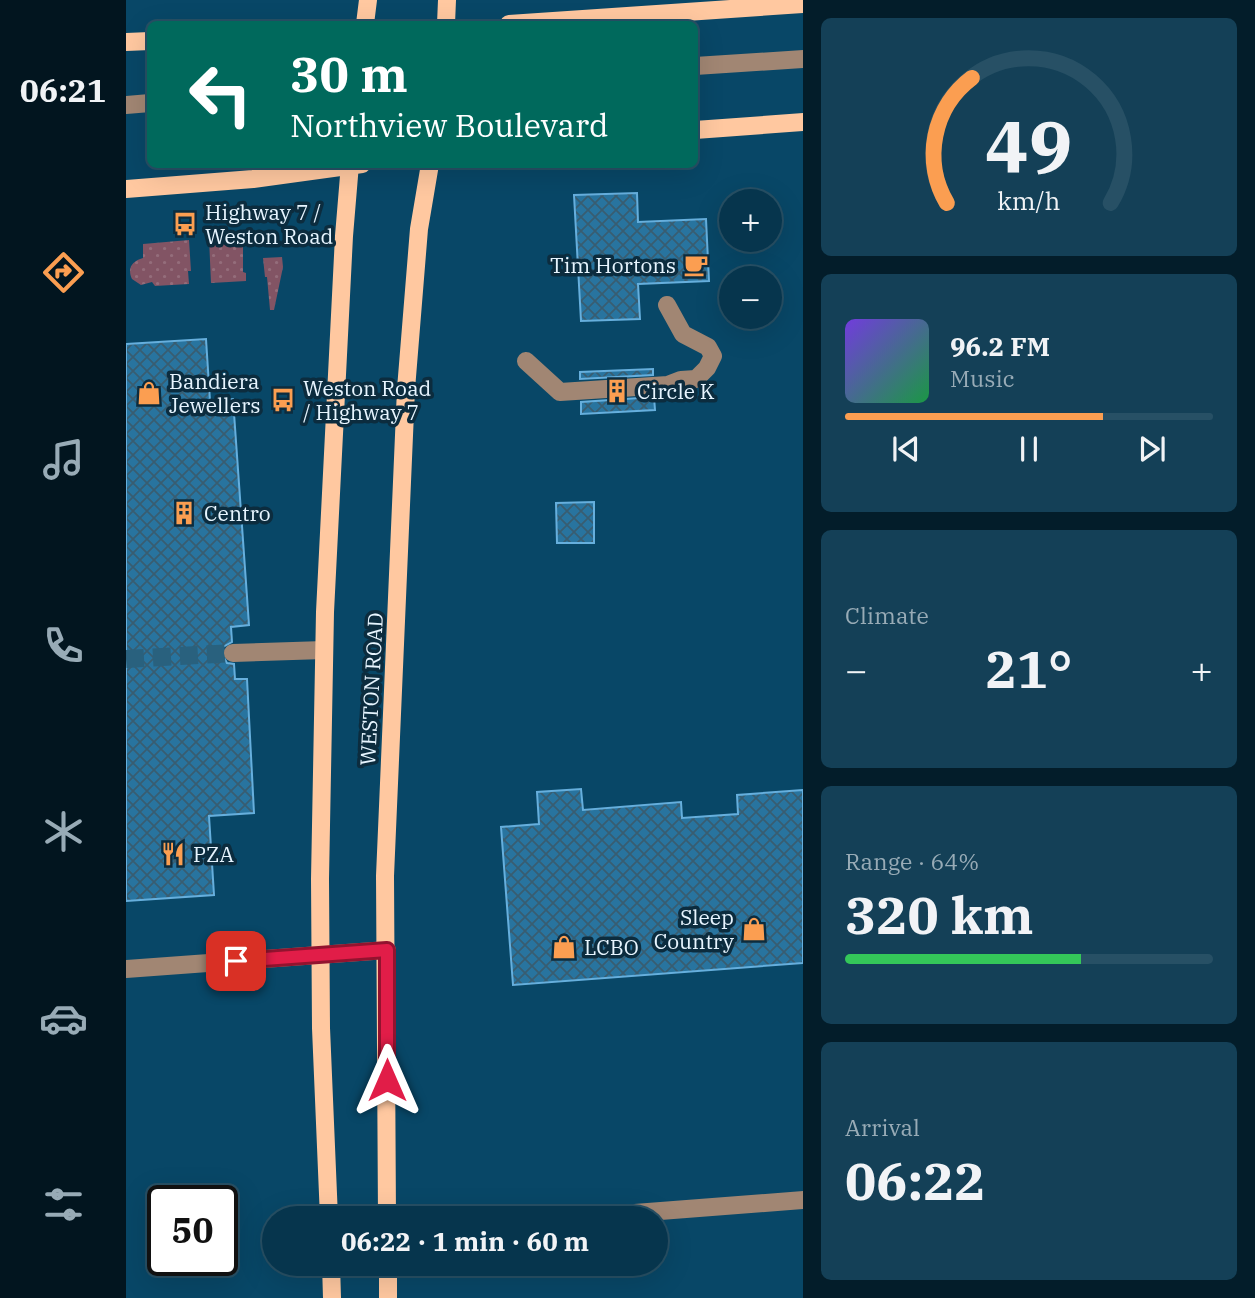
<!DOCTYPE html>
<html lang="en">
<head>
<meta charset="utf-8">
<style>
  body { margin:0; font-family:"IBM Plex Serif",serif; background:#144057; color:#f1f3f6; height:100vh; display:flex; flex-direction:column; font-size:26px; white-space:nowrap }
  * { box-sizing:border-box; margin:0 }
  p { font-size:23px; color:#98abb6 }
  .icon { flex:none; width:38px; height:38px; fill:none; stroke:currentColor; stroke-width:2; stroke-linecap:round; stroke-linejoin:round }
  .map { position:relative; flex:1; overflow:hidden }
  .side { display:flex; flex-direction:column; gap:18px; padding:18px; background:#031d2a; width:452px }
  .side>* { flex:none }
  .top-card { position:absolute; left:21px; top:21px; width:551px; height:147px; border-radius:10px; box-shadow:0 7px 28px #0002,0 0 0 2px #275065; background:#00695c; color:#fff; overflow:hidden }
  .tools { position:absolute; left:593px; top:189px; display:grid; gap:14px }
  .tools a { display:grid; place-items:center; width:63px; height:63px; border-radius:50%; background:#06354d; box-shadow:0 7px 28px #0002,0 0 0 2px #275065; font-size:35px }
  .speed { position:absolute; left:21px; top:1185px; display:flex; gap:14px; font-size:35px; font-weight:700; text-align:center }
  .speed>* { display:grid; place-content:center; width:91px; height:91px; border-radius:50%; background:#06354d; box-shadow:0 7px 28px #0002,0 0 0 2px #275065; line-height:1 }
  .speed .limit { border:4px solid #111; border-radius:10px; background:#fff; color:#111 }
  .pin { position:absolute; display:grid; place-items:center; width:60px; height:60px; color:#fff; margin:-30px; border-radius:14px; box-shadow:0 4px 10px #0006 }
  .me { position:absolute; width:77px; margin:-38px; rotate:0deg; stroke-linejoin:round; filter:drop-shadow(0 0 5px #0008) }
  .turn { display:flex; align-items:center; gap:24px; height:147px; padding:0 28px; font-size:32px }
  .turn .icon { width:91px; height:91px; stroke-width:2.5 }
  .turn b { display:block; font-size:49px; line-height:60px }
  .big { font-size:52px; font-weight:700; line-height:1.1 }
  .side .widget { flex:1; display:flex; flex-direction:column; justify-content:center; gap:10px; min-width:0; padding:0 24px; border-radius:10px; background:#144057 }
  .side .dial { align-items:center; gap:0 }
  .dial svg { height:182px; overflow:visible; fill:none; stroke:#275065; stroke-width:7; stroke-linecap:round; text-anchor:middle }
  .dial text { fill:#f1f3f6; stroke:none }
  .song { display:flex; align-items:center; gap:21px }
  .cover { width:84px; height:84px; border-radius:10px; background:linear-gradient(135deg,hsl(260 70% 55%),hsl(140 70% 35%)) }
  .played { height:7px; border-radius:4px; background:linear-gradient(90deg,#fb9e51 70%,#275065 70%) }
  .keys { display:flex; justify-content:space-around; direction:ltr }
  .heat { display:flex; justify-content:space-between; align-items:center; font-size:38px; direction:ltr }
  .charge { height:10px; border-radius:5px; background:linear-gradient(90deg,#34c759 64%,#275065 0) }
  .trip { position:absolute; left:136px; top:1206px; width:406px; height:70px; border-radius:35px; background:#06354d; box-shadow:0 7px 28px #0002,0 0 0 2px #275065; font-weight:700; line-height:70px; text-align:center }
  main { display:flex; flex:1; min-height:0 }
  .tabs { display:flex; flex-direction:column; width:126px; justify-content:space-around; align-items:center; background:#02151f; color:#98abb6 }
  .tabs .icon { width:49px; height:49px }
  .tabs .current { color:#fb9e51 }
  .tabs b { font-size:32px; color:#f1f3f6 }
  .map>svg:first-child { display:block }
  .garden { fill:url(#garden-dots) }
  .building { fill:url(#building-cross-hatch); stroke:#66afdd; stroke-width:2 }
  .lines { fill:none; stroke-linecap:round; stroke-linejoin:round }
  .minor-tunnel { stroke:#29617e; stroke-width:18; stroke-dasharray:18 9; stroke-linecap:butt }
  .minor { stroke:#a18673; stroke-width:18 }
  .major { stroke:#ffc8a0; stroke-width:18 }
  .route-casing { stroke:#92132f; stroke-width:18 }
  .route { stroke:#e11d48; stroke-width:12 }
  .labels { text-anchor:middle; dominant-baseline:central; stroke-width:7; stroke-linejoin:round; paint-order:stroke }
  .poi-label { font-size:21px; fill:#e7f5ff; stroke:#0c2c3e; text-anchor:start }
  .street-label { font-size:21px; fill:#e7f5ff; stroke:#0c2c3e }
</style>
</head>
<body>
<main>
<nav class="tabs">
<b>06:21</b>
<svg class="icon current" aria-label="directions" viewBox="0 0 24 24"><path d="M12 3l9 9-9 9-9-9zM9 14v-3h6M13 9l2 2-2 2"/></svg>
<svg class="icon" aria-label="music" viewBox="0 0 24 24"><path d="M9 18V5l10-2v13"/><circle cx="6" cy="18" r="3"/><circle cx="16" cy="16" r="3"/></svg>
<svg class="icon" aria-label="phone" viewBox="0 0 24 24"><path d="M5 4h4l2 5-3 2q2 4 5 5l2-3 5 2v4C11 20 4 13 5 4z"/></svg>
<svg class="icon" aria-label="climate" viewBox="0 0 24 24"><path d="M12 3v18M4 7l16 10M4 17L20 7"/></svg>
<svg class="icon" aria-label="car" viewBox="0 0 24 24"><path d="M5 17H2v-5l4-1 3-4h7l3 4 3 1v5h-3M9 17h6M6 11h13"/><circle cx="7" cy="17" r="2"/><circle cx="17" cy="17" r="2"/></svg>
<svg class="icon" aria-label="filters" viewBox="0 0 24 24"><path d="M4 7h16M4 17h16"/><circle cx="9" cy="7" r="2"/><circle cx="15" cy="17" r="2"/></svg>
</nav>
<div class="map">
<svg width="678" height="1298" viewBox="0 0 678 1298">
  <defs>
    <pattern id="garden-dots" width="8" height="8" patternUnits="userSpaceOnUse" patternTransform="scale(1.75)"><rect width="8" height="8" fill="#825464"/><path d="M2 2h.1M6 6h.1" fill="none" stroke="#946d7b" stroke-width="1.8" stroke-linecap="round"/></pattern>
    <pattern id="building-cross-hatch" width="8" height="8" patternUnits="userSpaceOnUse" patternTransform="scale(1.75)"><rect width="8" height="8" fill="#28749f"/><path d="M0 0l8 8M0 8l8-8" fill="none" stroke="#385d71"/></pattern>
  </defs>
  <rect width="100%" height="100%" fill="#084767"/>
  <path class="garden" d="M117 235V272L120 273V281L85 283 83 238Z
    M63 240 65 271H62L63 284 29 286 26 282 15 285 6 279C1 268 6 261 17 258V244Z
    M156 257 157 267 148 310H144L141 277H139L137 258Z"/>
  <path class="building" d="M511 193 512 222 580 219 583 281 512 284 514 319 455 321 448 195Z
    M80 339 84 401 107 399 123 625 105 627 106 642 97 647 96 654 101 663 108 664 109 679H121L128 813 83 816 88 895 0 901V344Z
    M527 369V375L454 379V372Z
    M528 397 529 410 455 414V402Z
    M468 502V543H431L430 503Z
    M455 789 457 810 555 802 556 818 612 814 611 795 677 790V963L387 985 375 827 413 824 411 792Z"/>
  <g class="lines">
    <path class="minor-tunnel" d="M0 659 107 653"/>
    <path class="minor" d="M569 66 678 59
      M0 105 24 103
      M400 361 434 392 542 385 555 380 570 379 581 368 587 356 582 347 557 334 541 305
      M107 653 198 650
      M0 969 261 950
      M444 1218 678 1200"/>
    <path class="major" d="M239 24 242 0
      M320 24 321 0
      M383 24 678 4
      M0 42 24 41
      M569 130 678 122
      M0 189 127 179 236 164
      M203 1218 195 1028 194 879 199 612 218 236 224 164
      M261 1218 259 876 280 389 293 229 304 164
      M205 1264 206 1298
      M262 1264V1298"/>
  </g>
  <g class="lines">
    <g class="route-casing">
      <path id="route" d="M110 961 261 950V1080"/>
    </g>
    <use href="#route" class="route"/>
  </g>
  <defs>
    <g id="bus-bare" transform="scale(1.89)"><path d="M-5-6H5V4H4V6H2V4H-2V6H-4V4H-5ZM-3.5-4V0h7V-4ZM-3.5 1.2v1.5H-2V1.2ZM2 1.2v1.5H3.5V1.2Z" fill="#fb9e51" stroke="#0c2c3e" stroke-width="2.5" paint-order="stroke"/></g>
    <g id="cafe-bare" transform="scale(1.89)"><path d="M-5.5-4.5H6V0H3Q3 3.5 0 3.5H-2.5Q-5.5 3.5-5.5 0ZM3-3.2v2h1.7v-2ZM-6 4.5H4V6H-6Z" fill="#fb9e51" stroke="#0c2c3e" stroke-width="2.5" paint-order="stroke"/></g>
    <g id="building-bare" transform="scale(1.89)"><path d="M-4-6H4V6H1V3H-1V6H-4ZM-2.5-4.3h1.7v1.8h-1.7ZM.8-4.3h1.7v1.8H.8ZM-2.5-1h1.7V.8h-1.7ZM.8-1h1.7V.8H.8Z" fill="#fb9e51" stroke="#0c2c3e" stroke-width="2.5" paint-order="stroke"/></g>
    <g id="shop-bare" transform="scale(1.89)"><path d="M-5-2.5h2.3a2.7 3.5 0 0 1 5.4 0H5L5.5 6h-11ZM-1.5-2.5h3a1.5 2.3 0 0 0-3 0Z" fill="#fb9e51" stroke="#0c2c3e" stroke-width="2.5" paint-order="stroke"/></g>
    <g id="restaurant-bare" transform="scale(1.89)"><path d="M-5-6h1v4h1v-4h1v4h1v-4h1v5L-1.5 .5V6h-2V.5L-5-1ZM5-6V6H3V1.5H1.5Q1.5-4 5-6Z" fill="#fb9e51" stroke="#0c2c3e" stroke-width="2.5" paint-order="stroke"/></g>
  </defs>
  <g fill-rule="evenodd">
    <use href="#bus-bare" x="59" y="224"/>
    <use href="#cafe-bare" x="570" y="265"/>
    <use href="#building-bare" x="491" y="391"/>
    <use href="#shop-bare" x="23" y="393"/>
    <use href="#bus-bare" x="157" y="400"/>
    <use href="#building-bare" x="58" y="513"/>
    <use href="#restaurant-bare" x="47" y="854"/>
    <use href="#shop-bare" x="628" y="929"/>
    <use href="#shop-bare" x="438" y="947"/>
  </g>
  <g class="labels">
    <g class="poi-label">
      <text x="79" y="212">Highway 7 /<tspan x="79" dy="24">Weston Road</tspan></text>
      <text x="550" y="265" text-anchor="end">Tim Hortons</text>
      <text x="43" y="381">Bandiera<tspan x="43" dy="24">Jewellers</tspan></text>
      <text x="177" y="388">Weston Road<tspan x="177" dy="24">/ Highway 7</tspan></text>
      <text x="511" y="391">Circle K</text>
      <text x="78" y="513">Centro</text>
      <text x="67" y="854">PZA</text>
      <text x="608" y="917" text-anchor="end">Sleep<tspan x="608" dy="24">Country</tspan></text>
      <text x="458" y="947">LCBO</text>
    </g>
    <g class="street-label">
      <text transform="translate(245 689) rotate(-87)">WESTON ROAD</text>
    </g>
  </g>
</svg>
<div class="tools">
<a>+</a>
<a>−</a>
</div>
<div class="speed"><div class="limit">50</div></div>
<div class="pin" style="left:110px;top:961px;background:#d93025"><svg class="icon" aria-label="arrive" viewBox="0 0 24 24"><path d="M6 21V4h12l-3 4 3 4H6"/></svg></div>
<svg class="me" style="left:261px;top:1080px" viewBox="-20 -20 40 40"><path d="M0-17L14 15 0 8-14 15z" fill="#e11d48" stroke="#fff" stroke-width="4"/></svg>
<div class="trip">06:22 · 1 min · 60 m</div>
<div class="top-card">
<div class="turn"><svg class="icon" aria-label="left" viewBox="0 0 24 24"><path d="M17 20v-9H6M10 6l-5 5 5 5"/></svg><div><b>30 m</b>Northview Boulevard</div></div>
</div>
</div>
<section class="side">
<div class="widget dial"><svg viewBox="0 0 100 80">
<path d="M14 69A42 42 0 1 1 86 69"/>
<path d="M14 69A42 42 0 0 1 25 14" stroke="#fb9e51"/>
<text x="50" y="56" font-size="32" font-weight="700">49</text>
<text x="50" y="72" font-size="11">km/h</text>
</svg></div>
<div class="widget">
<div class="song"><i class="cover"></i><div><b>96.2 FM</b><p>Music</p></div></div>
<div class="played"></div>
<div class="keys"><svg class="icon" aria-label="previous" viewBox="0 0 24 24"><path d="M18 5L8 12l10 7zM5 5v14"/></svg><svg class="icon" aria-label="pause" viewBox="0 0 24 24"><path d="M8 5v14M16 5v14"/></svg><svg class="icon" aria-label="next" viewBox="0 0 24 24"><path d="M6 5l10 7-10 7zM19 5v14"/></svg></div>
</div>
<div class="widget"><p>Climate</p>
<div class="heat"><a>−</a><b class="big">21°</b><a>+</a></div>
</div>
<div class="widget"><p>Range · 64%</p><b class="big">320 km</b><div class="charge"></div></div>
<div class="widget"><p>Arrival</p><b class="big">06:22</b></div>
</section>
</main>
</body>
</html>
